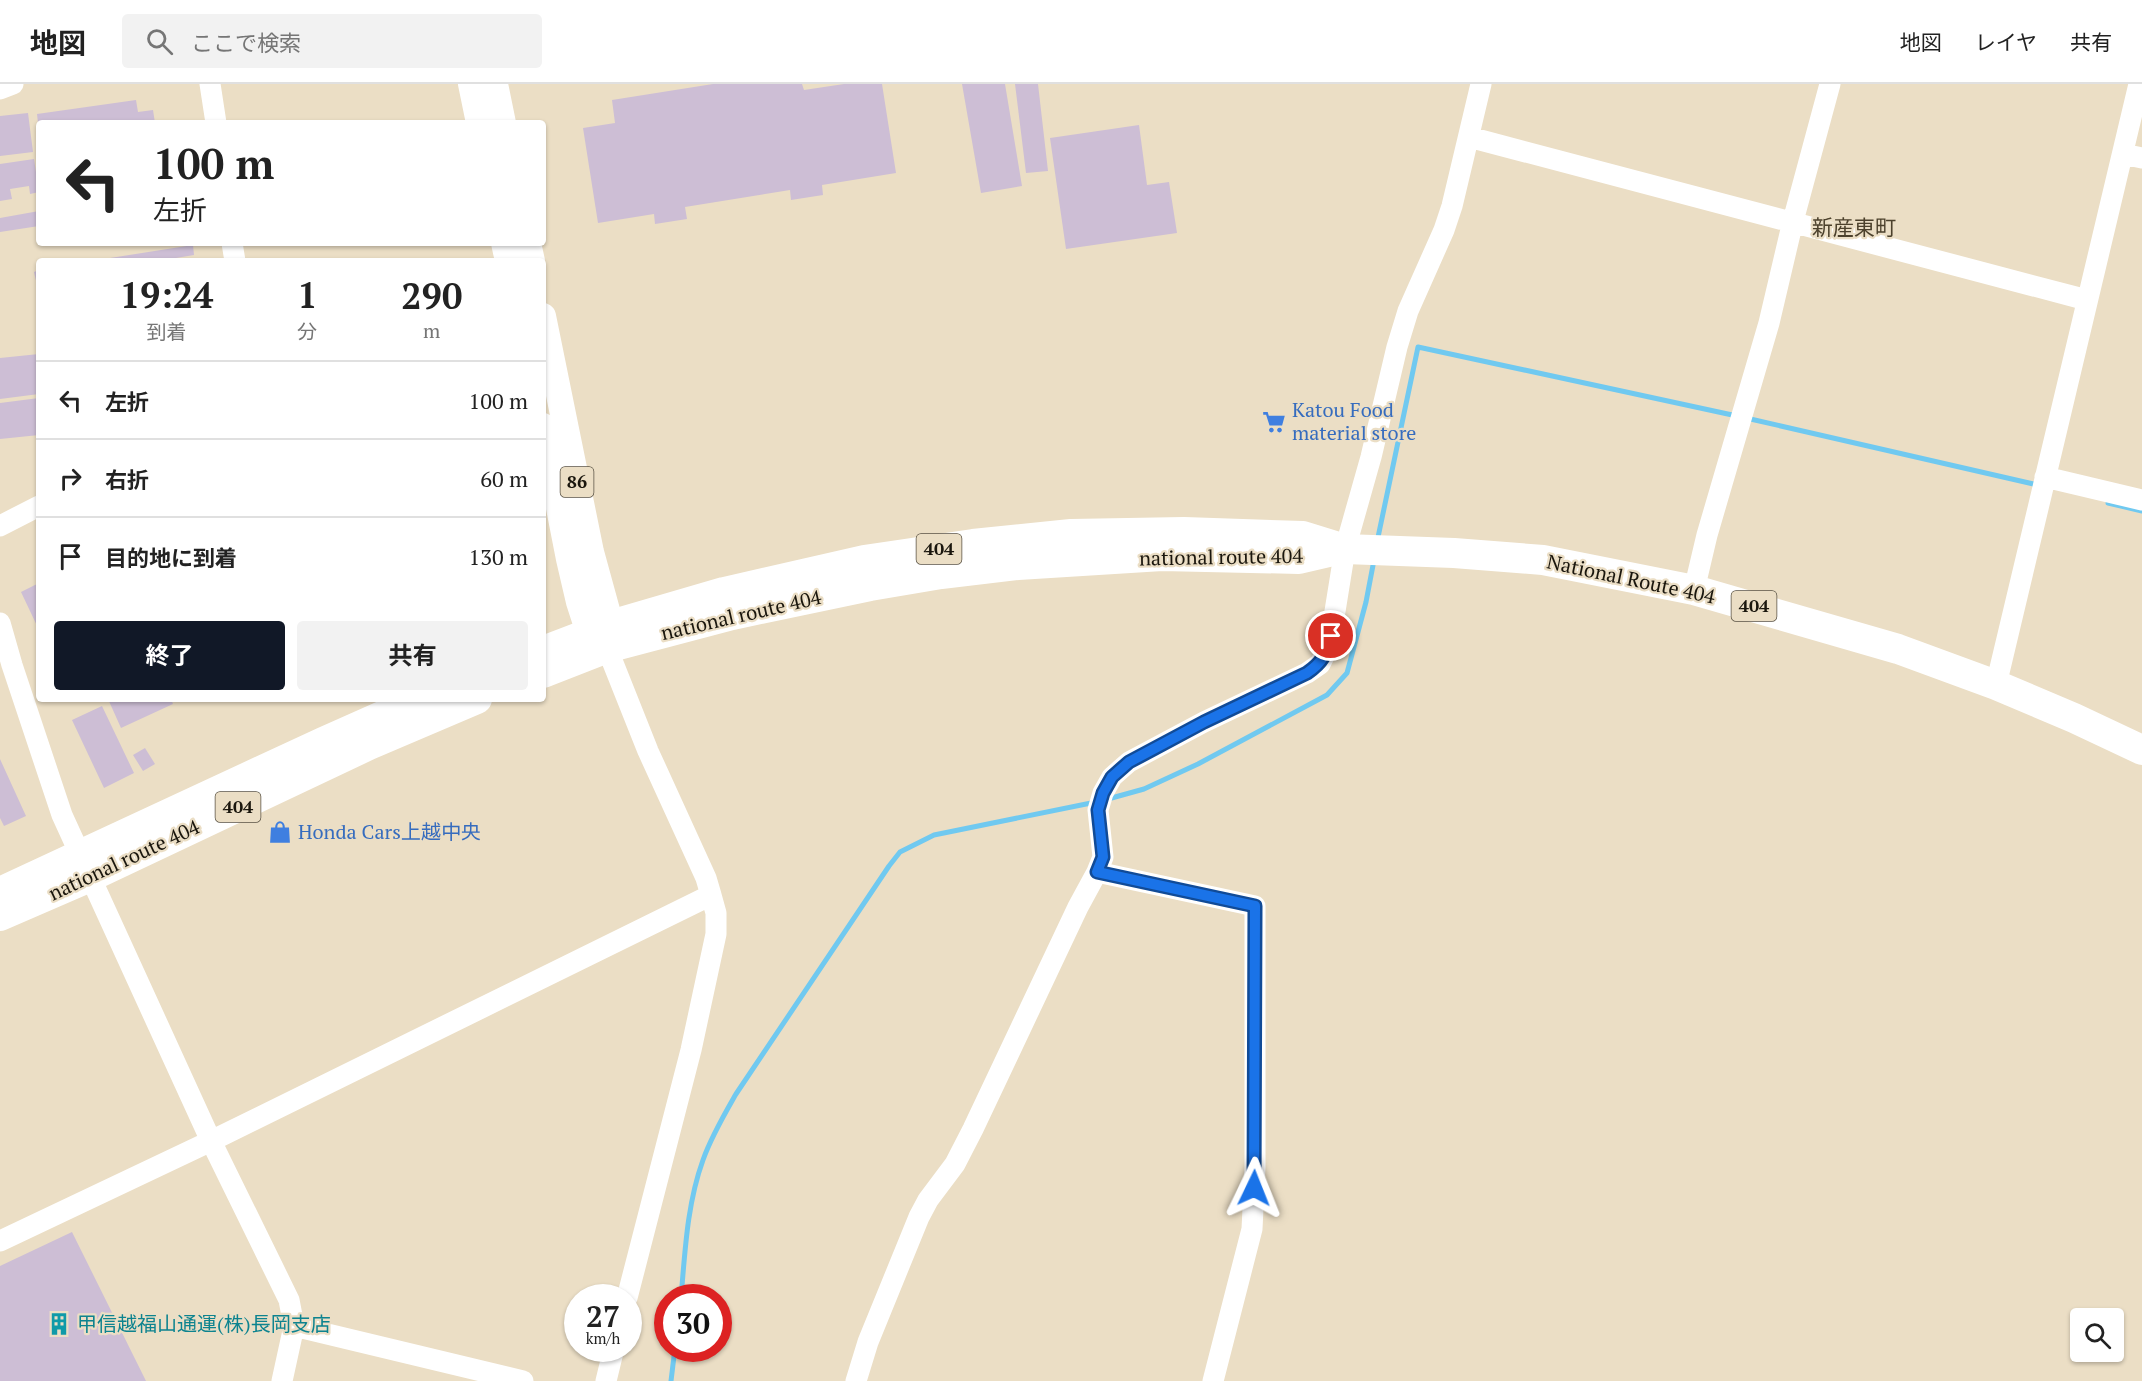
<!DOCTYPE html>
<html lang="ja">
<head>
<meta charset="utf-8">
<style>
	:root { --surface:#fff; --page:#f2f2f2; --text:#222; --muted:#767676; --line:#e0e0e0; --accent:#111827 }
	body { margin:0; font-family:"PT Serif","Noto Sans JP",serif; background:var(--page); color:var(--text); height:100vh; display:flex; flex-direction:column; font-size:22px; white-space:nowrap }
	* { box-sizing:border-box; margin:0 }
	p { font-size:20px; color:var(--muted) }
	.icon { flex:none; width:33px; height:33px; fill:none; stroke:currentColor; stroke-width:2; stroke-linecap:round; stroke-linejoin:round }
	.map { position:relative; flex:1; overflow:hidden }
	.sheet { position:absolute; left:36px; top:174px; width:510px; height:444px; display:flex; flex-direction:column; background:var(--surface); border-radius:6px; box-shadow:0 2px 4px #0004 }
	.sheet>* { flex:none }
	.banner { position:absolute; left:36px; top:36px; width:510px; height:126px; border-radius:6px; box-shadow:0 2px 4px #0004; background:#fff; color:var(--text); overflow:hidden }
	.buttons { position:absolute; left:2070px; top:1224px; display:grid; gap:12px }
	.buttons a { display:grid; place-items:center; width:54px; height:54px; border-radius:6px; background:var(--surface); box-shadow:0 2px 4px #0004; font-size:30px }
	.speed { position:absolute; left:564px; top:1200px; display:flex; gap:12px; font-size:30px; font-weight:700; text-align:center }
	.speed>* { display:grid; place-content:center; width:78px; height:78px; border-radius:50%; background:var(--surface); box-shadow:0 2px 4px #0004; line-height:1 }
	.speed small { font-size:15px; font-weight:400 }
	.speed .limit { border:9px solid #d22; background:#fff; color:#111 }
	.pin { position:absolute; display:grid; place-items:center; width:51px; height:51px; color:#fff; margin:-26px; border:3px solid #fff; border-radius:50%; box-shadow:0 2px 6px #0007 }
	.me { position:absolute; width:66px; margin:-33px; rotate:2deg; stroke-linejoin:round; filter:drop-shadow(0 0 4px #0008) }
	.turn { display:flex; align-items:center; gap:21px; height:126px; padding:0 18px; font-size:27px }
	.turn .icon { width:78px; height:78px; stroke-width:2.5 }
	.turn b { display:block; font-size:42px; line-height:51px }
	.eta { display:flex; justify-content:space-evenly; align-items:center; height:102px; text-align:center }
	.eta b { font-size:36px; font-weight:700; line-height:42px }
	.button { display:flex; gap:12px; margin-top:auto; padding:12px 18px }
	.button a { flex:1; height:69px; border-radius:6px; background:var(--accent); color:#fff; font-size:24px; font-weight:700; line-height:69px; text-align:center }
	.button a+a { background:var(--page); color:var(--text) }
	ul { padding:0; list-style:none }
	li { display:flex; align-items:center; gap:18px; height:78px; padding:0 18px; border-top:2px solid var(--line) }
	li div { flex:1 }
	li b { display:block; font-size:22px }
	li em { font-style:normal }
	header { display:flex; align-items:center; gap:36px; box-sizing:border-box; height:84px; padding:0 30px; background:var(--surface); border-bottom:2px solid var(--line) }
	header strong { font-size:28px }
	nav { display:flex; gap:33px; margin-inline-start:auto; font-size:21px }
	.search { width:420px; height:54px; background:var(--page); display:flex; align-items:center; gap:15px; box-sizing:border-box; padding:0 21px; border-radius:6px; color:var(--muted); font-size:22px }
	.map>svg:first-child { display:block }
</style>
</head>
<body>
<header>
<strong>地図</strong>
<div class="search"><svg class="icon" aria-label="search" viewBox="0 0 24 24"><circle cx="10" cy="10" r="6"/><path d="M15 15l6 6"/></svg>ここで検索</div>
<nav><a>地図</a><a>レイヤ</a><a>共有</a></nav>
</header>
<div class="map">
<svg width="2142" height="1297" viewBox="0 0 2142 1297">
	<rect width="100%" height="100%" fill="#ebdec5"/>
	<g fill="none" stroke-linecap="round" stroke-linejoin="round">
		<!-- stream -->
		<path stroke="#70c9f0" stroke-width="5" d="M1746,334l292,67
			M2108,419l34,8
			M1377,458l41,-195 319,69
			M1108,715l36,-10 54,-25 129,-69 20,-22 19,-71 8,-42
			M681,1214c4,-46 6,-94 22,-138 8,-23 21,-45 33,-66l153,-228 11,-14 34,-17 162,-33
			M671,1297l4,-33"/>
	</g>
	<!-- building -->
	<path fill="#cdbed5" d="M713,0h89l2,6 40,-6h38l14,89 -74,12 1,10 -32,5 -1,-10 -105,17 2,12 -32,5 -1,-10 -56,9 -15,-95 32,-5 -3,-23z
		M962,0h43l17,102 -41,7z
		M1015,0h23l10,87 -22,2z
		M136,16l2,12 15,-2 2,13h-117l-1,-9z
		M28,29l5,39 -33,4v-40z
		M1139,41l8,60 22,-3 8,51 -111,16 -16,-111z
		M34,75l5,33 -9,2 -1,-8 -19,3 2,10 -12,2v-37z
		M39,127v15l-39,6v-14z
		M193,161l1,10 -24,4v2h-79z
		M39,186v19h-1l-4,-17z
		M39,270v40l-39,5v-41z
		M39,314v37l-39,4v-36z
		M39,499v47l-18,-38z
		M108,615h63l2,5 -52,24z
		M102,622l32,67 -30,15 -32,-68z
		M145,664l10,16 -12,7 -10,-16z
		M0,675l26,57 -22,10 -4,-8z
		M72,1148l74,149h-146v-115z"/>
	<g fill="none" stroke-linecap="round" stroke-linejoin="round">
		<!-- minor -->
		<path stroke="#fff" stroke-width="21" d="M210,0l6,39
			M0,5l13,-5
			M1469,53l618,163
			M2123,70l19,4
			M232,159l3,18
			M2045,393l97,23
			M0,442l39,-20
			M1694,506l13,-55 62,-212 24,-102 37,-137
			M0,539l12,42 50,150 149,326 78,159 5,26 -12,55
			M1996,601l143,-601
			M1097,788l158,34v261l-3,62 -39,152
			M0,1157l211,-100 500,-246 -5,-17 -58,-127 -41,-103
			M627,1214l64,-248 25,-116v-21l-5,-18
			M294,1242l229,55
			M606,1297l8,-33
			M856,1297l12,-39 51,-125 9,-17 27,-36 18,-35 105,-222 19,-35 6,-15 -5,-47 5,-17 9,-16 17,-15 75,-40 103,-49 13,-9 6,-12 5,-16 14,-87 26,-92 26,-110 11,-36 36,-81 8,-24 29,-122"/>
		<!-- major -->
		<path stroke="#fff" stroke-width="26" d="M471,0l8,39
			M495,0l8,39
			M504,159l4,18
			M528,159l4,18
			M543,232l48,236 20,73 -3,18
			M543,342l26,133 10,43 10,31 16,13"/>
		<!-- highway -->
		<path stroke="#fff" stroke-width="30" d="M543,567l68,-26 113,-33 140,-32 109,-16 98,-10 113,-2 119,4 42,13 109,4 89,7 151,30 204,59 98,36 78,33 68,32
			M543,589l64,-25 125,-33 138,-29 71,-12 77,-9 144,-9 137,3 43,-10
			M0,808l323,-150 97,-43
			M0,832l90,-39 279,-132 108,-46"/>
	</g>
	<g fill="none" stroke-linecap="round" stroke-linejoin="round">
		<!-- route casing -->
		<g stroke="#114b97" stroke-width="15">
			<path id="route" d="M1254,1104l1,-282 -158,-34 6,-15 -5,-47 5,-17 9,-16 17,-15 75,-40 103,-49c16,-11 19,-19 24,-37"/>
		</g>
		<!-- route -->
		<use href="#route" stroke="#1a73e8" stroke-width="10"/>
	</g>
	<!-- icons -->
	<defs>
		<g id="supermarket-bare" transform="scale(1.8)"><path d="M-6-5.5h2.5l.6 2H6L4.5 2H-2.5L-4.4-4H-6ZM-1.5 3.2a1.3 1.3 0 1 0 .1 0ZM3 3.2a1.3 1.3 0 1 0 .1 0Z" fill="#3f7fe0" stroke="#ebdec5" stroke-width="2.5" paint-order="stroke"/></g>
		<g id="shop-bare" transform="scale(1.8)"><path d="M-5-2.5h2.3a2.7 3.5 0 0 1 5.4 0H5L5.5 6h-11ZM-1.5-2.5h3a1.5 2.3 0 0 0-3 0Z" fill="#3f7fe0" stroke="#ebdec5" stroke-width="2.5" paint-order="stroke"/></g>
		<g id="building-bare" transform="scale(1.8)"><path d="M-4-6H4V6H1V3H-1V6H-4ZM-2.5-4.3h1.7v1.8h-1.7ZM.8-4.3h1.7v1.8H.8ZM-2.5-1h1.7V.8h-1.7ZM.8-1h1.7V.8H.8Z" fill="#0f9aa8" stroke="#ebdec5" stroke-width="2.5" paint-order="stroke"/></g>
	</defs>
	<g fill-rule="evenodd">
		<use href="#supermarket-bare" x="1274" y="338"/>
		<use href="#shop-bare" x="280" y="748"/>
		<use href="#building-bare" x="59" y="1240"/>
	</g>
	<g text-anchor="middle" stroke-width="4.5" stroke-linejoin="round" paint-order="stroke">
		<!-- shield labels -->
		<g fill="#ebdec5" stroke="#595244" stroke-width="1.5">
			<rect x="560.5" y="383" width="33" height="30" rx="4.5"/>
			<rect x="916.5" y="450" width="45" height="30" rx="4.5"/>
			<rect x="1731.5" y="507" width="45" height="30" rx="4.5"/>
			<rect x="215.5" y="708" width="45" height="30" rx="4.5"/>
		</g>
		<g font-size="18" font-weight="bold" fill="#1a160d">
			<text x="577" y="404">86</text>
			<text x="939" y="471">404</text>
			<text x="1754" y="528">404</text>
			<text x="238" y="729">404</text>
		</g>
		<!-- shop labels -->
		<g font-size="20" fill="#366cbe" stroke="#ebdec5" text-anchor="start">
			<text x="1292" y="333">Katou Food<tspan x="1292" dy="23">material store</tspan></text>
			<text x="298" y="755">Honda Cars上越中央</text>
		</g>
		<!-- street labels -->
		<g font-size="20" fill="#1a160d" stroke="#ebdec5">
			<text transform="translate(1221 473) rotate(-1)" y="7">national route 404</text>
			<text transform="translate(1631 495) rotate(12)" y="7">National Route 404</text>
			<text transform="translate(741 531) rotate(-13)" y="7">national route 404</text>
			<text transform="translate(124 776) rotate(-25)" y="7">national route 404</text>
		</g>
		<!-- culture labels -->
		<g font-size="20" fill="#0d838f" stroke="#ebdec5" text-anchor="start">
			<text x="77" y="1247">甲信越福山通運(株)長岡支店</text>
		</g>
		<!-- neighbourhood labels -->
		<g font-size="21" fill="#4c412c" stroke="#ebdec5">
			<text x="1854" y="151">新産東町</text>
		</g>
	</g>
</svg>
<div class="buttons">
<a><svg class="icon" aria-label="search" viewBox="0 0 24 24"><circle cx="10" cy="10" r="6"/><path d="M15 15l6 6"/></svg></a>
</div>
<div class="speed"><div>27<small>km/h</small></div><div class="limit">30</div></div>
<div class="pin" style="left:1331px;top:552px;background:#d93025"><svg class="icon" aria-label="arrive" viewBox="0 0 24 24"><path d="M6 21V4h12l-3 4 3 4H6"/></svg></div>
<svg class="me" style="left:1254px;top:1104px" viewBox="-20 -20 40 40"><path d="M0-17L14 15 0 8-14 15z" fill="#1a73e8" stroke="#fff" stroke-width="4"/></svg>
<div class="banner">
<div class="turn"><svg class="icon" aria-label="left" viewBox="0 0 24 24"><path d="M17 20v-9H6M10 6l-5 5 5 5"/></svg><div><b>100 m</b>左折</div></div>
</div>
<section class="sheet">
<div class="eta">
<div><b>19:24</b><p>到着</p></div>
<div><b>1</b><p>分</p></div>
<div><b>290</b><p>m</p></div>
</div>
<ul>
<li><svg class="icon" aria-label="left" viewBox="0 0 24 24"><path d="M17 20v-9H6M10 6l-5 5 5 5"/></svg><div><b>左折</b></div><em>100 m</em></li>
<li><svg class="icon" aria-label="right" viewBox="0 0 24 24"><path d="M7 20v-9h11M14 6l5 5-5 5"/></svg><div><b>右折</b></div><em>60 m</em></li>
<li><svg class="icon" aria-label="arrive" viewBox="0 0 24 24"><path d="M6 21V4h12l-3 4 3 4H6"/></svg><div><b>目的地に到着</b></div><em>130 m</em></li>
</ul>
<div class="button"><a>終了</a><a>共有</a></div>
</section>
</div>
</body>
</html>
